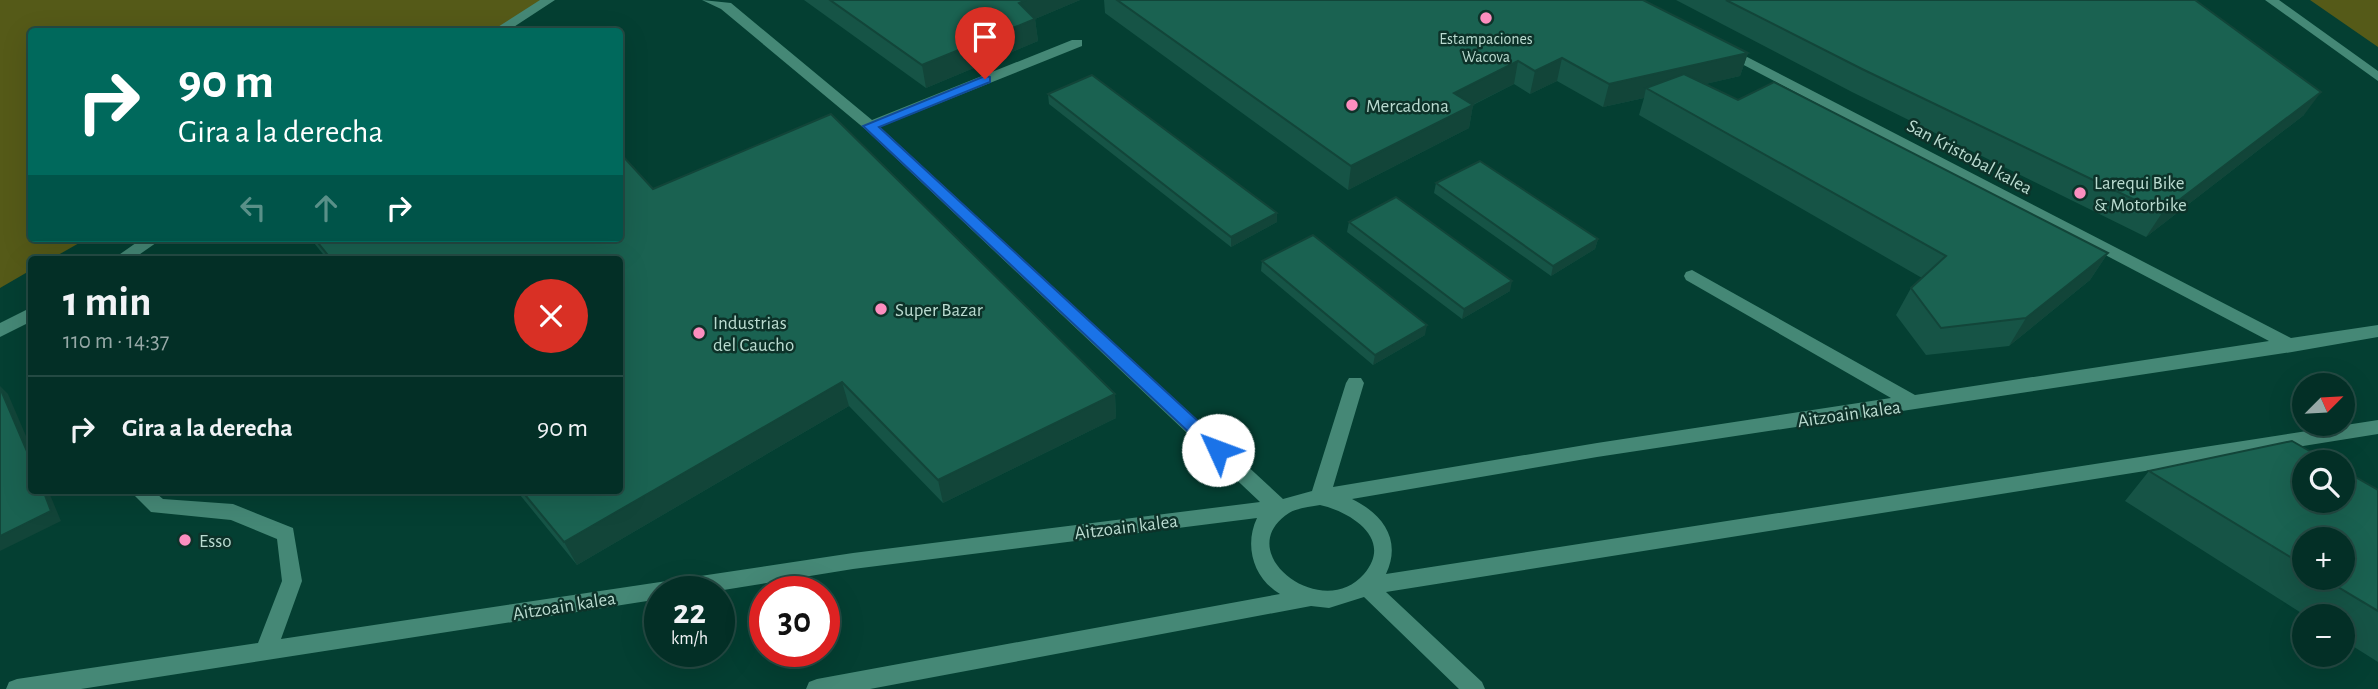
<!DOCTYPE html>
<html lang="es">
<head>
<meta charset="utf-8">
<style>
	:root { --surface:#032f26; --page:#113b32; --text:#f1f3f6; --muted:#97a9a7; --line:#244a43 }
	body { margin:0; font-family:"Alegreya Sans",sans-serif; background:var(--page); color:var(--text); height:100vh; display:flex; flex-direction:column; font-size:26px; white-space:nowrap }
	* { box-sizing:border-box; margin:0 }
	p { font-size:23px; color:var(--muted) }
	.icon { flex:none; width:38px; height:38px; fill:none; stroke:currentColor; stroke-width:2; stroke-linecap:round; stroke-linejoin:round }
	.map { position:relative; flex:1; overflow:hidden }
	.panel { position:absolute; left:28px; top:256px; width:595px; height:238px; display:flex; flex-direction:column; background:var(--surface); border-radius:7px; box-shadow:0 7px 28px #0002,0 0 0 2px var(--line) }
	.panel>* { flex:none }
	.top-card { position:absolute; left:28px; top:28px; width:595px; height:214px; border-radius:7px; box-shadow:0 7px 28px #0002,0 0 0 2px var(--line); background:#00695c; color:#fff; overflow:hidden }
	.needle { width:46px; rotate:66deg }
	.controls { position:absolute; left:2292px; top:373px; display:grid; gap:14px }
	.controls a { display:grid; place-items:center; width:63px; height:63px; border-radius:50%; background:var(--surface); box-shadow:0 7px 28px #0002,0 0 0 2px var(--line); font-size:35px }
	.speed { position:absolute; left:644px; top:576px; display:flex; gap:14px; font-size:35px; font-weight:700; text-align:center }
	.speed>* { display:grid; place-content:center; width:91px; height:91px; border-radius:50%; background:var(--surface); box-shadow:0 7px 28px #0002,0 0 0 2px var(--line); line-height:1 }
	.speed small { font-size:18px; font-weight:400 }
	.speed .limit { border:10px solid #d22; background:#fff; color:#111 }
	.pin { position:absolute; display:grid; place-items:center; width:60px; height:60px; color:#fff; margin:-72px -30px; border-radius:50% 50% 50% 0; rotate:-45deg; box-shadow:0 0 7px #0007 }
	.pin .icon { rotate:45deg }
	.me { position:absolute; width:77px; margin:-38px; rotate:313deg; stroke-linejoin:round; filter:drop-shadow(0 0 5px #0008) }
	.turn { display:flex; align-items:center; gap:24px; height:147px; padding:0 35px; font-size:32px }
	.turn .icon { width:91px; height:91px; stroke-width:2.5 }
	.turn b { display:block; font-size:49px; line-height:60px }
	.lanes { display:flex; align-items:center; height:66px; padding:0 35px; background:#0003; justify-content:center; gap:35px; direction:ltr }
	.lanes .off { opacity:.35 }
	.round { display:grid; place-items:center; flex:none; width:74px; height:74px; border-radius:37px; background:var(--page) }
	.summary { display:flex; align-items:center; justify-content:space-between; height:119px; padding:0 35px }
	h1 { font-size:42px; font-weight:700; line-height:52px }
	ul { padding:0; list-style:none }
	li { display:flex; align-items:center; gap:21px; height:105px; padding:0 35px; border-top:2px solid var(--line) }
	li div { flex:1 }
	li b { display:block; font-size:26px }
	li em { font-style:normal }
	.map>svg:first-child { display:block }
</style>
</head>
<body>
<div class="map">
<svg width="2378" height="689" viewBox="0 0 2378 689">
	<rect width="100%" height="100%" fill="#043f32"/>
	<!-- green -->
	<path fill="#555a18" d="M0,0h550l-53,31 -465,1v206h56l-37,21h-19l-1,11 -31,18z
		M2310,0h68v47z"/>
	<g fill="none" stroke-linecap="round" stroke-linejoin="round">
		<!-- minor -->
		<path fill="#458876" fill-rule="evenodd" d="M540,0h15l-49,32h-16z
			M702,0l29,3 141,117 200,-80h10v6l-202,81 403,372 29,-8 34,-108 3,-5h12l3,5 -31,104 264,-44 294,-45 -205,-118 -2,-4 2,-4 6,-2 223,125 354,-54 -550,-289v-6l5,-1 567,293 87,-13v12l-86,15 -695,105 -245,42c31,15 50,41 34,75l992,-154v14l-992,158 96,90 3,7h-26l-95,-92 -35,11 -18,-2 -441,83h-64l3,-7 8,-3 463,-85c-27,-16 -36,-49 -23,-76l-404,51 -142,23h-51v7l-579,90h-75l3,-7 8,-3 241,-36 24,-62 -5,-42 -46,-19 -80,-8 -22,-22h23l11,9 70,5 60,24 9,53 -21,58 572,-86 407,-51 -395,-373 -144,-120zM1320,505c31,7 74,34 44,69 -42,49 -135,-22 -75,-61 8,-5 21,-6 31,-8z
			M2265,0h14l99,71v10z
			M143,238h20l-30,21h-20z
			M32,307v14l-32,16v-14z"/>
	</g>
	<!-- wall -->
	<path fill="#165446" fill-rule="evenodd" d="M804,0h276l-45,19 3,22 -112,47z
		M1104,0h539l105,53 -8,23 -35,8 33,16 370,153 -18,27 -81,66 -83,9 -30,-40 15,-27 11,-10 -283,-163 5,-17 -41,9 -46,-26 -27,13 -16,-10 -41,21 -4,23 -121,62 -243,-177z
		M1676,0h519l109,115 -158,122 -294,-145z
		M1048,94l229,128 -46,25 -182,-143z
		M1436,183l162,56 -3,10 -44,27 -117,-83z
		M653,189l462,205 1,24 -173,85 -94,-97 -272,159 -61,-75h104v-231h-293l-17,-21h310z
		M1349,222l161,69 -48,28 -115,-87z
		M1262,261l163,74 -52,30 -112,-94z
		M2149,471l229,19v172l-35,-22v-24h-37l-181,-115zM2305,539l38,39h-38z"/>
	<!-- shaded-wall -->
	<path fill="#124539" d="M1026,0h54l-45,19 3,22 -112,47 -4,-23 97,-62z
		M1748,53l-8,23 -82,19 -12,-7 -2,10 -41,9 6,-23z
		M1562,58l-5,23 -27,13 5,-23z
		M1518,61l-4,23 -64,32 4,-23z
		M2321,92l-17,23 -158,122 16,-24z
		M1473,105l-4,23 -121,62 3,-24z
		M1277,213v9l-46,25v-10z
		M1598,239l-3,10 -44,27 2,-10z
		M2108,253l-18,27 -81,66 17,-28z
		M1512,281l-2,10 -48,28 2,-10z
		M1427,325l-2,10 -52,30 2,-10z
		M842,382l7,24 -272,159 -13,-23z
		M0,386l8,8 24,56v13l-32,-75z
		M1115,394l1,24 -173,85 -5,-23z
		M43,490h5l13,31 -61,30v-15z"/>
	<!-- building -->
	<path fill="#1a6251" stroke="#124539" stroke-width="2" d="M830,0h196l-7,3 16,16 -113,46z
		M1117,0h526l105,53 -139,31 -47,-26 -27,13 -17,-10 -64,32 19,12 -122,61z
		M1726,0h469l126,92 -159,121 -300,-144z
		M1684,74l54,26 36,-18 334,171 -82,65 -85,10 -30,-40 35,-32 -300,-168z
		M1092,75l185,138 -46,24 -183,-143z
		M831,114l284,280 -177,86 -96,-98 -278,160 -43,-52h99v-231h-289l-17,-21h306v-85l33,36z
		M1480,161l118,78 -45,27 -117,-83z
		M1396,197l116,84 -48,28 -115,-87z
		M1313,235l114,90 -52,30 -113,-94z
		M0,388l32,75v27h11l8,21 -51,25z
		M2292,441l37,21h-24v38h38v-30l35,20v121l-55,-33h20v-39h-38v27l-156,-95z"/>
	<!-- route -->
	<path fill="#1a73e8" stroke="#114b97" stroke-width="2" d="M985,76l5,1v5l-111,45 345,318 2,5 -2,4h-12l-349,-328z"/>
	<!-- markers -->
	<g fill="#fd8ebf" stroke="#0d3229" stroke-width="2.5">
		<circle cx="1486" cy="18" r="7"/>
		<circle cx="1352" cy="105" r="7"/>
		<circle cx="2080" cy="193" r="7"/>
		<circle cx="881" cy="309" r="7"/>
		<circle cx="699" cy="333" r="7"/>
		<circle cx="185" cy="540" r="7"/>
	</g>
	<g text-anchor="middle" stroke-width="5" stroke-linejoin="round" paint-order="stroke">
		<!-- far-poi labels -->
		<g font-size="16" fill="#badbd0" stroke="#0d3229">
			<text x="1486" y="44">Estampaciones<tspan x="1486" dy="18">Wacova</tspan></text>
		</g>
		<!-- poi labels -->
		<g font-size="19" fill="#badbd0" stroke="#0d3229" text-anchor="start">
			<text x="1366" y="112">Mercadona</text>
			<text x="2094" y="189">Larequi Bike<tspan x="2094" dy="22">&amp; Motorbike</tspan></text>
			<text x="895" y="316">Super Bazar</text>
			<text x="713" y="329">Industrias<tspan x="713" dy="22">del Caucho</tspan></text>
			<text x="199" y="547">Esso</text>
		</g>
		<!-- street labels -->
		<g font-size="19" fill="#badbd0" stroke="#0d3229">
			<text transform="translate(1970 156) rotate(28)" y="7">San Kristobal kalea</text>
			<text transform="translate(1849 413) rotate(-8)" y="7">Aitzoain kalea</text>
			<text transform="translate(1126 526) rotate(-7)" y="7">Aitzoain kalea</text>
			<text transform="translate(564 605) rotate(-9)" y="7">Aitzoain kalea</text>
		</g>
	</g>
</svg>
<div class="controls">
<a><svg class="needle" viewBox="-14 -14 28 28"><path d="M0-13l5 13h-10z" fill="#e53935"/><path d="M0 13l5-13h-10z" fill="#97a9a7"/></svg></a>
<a><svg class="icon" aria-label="search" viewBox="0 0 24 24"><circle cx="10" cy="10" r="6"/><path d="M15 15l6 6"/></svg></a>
<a>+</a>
<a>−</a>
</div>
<div class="speed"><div>22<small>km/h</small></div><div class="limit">30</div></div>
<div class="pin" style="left:985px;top:79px;background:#d93025"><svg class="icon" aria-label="arrive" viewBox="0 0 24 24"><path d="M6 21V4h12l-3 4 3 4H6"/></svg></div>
<svg class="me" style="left:1218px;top:450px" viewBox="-20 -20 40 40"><circle r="19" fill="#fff"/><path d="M0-13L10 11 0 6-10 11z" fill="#1a73e8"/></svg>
<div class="top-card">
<div class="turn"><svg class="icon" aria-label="right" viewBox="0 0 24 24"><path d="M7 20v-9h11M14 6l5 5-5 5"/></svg><div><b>90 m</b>Gira a la derecha</div></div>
<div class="lanes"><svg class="icon off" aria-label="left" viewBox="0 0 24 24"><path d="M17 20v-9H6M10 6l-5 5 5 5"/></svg><svg class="icon off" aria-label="ahead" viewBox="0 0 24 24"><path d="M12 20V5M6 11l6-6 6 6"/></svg><svg class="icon" aria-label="right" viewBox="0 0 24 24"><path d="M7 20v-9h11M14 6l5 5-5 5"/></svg></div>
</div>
<section class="panel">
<div class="summary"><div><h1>1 min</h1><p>110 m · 14:37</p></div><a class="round" style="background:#d93025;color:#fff"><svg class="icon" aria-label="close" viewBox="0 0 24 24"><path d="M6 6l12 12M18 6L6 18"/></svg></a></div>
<ul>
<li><svg class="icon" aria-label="right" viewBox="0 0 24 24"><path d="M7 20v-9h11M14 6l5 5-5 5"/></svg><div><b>Gira a la derecha</b></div><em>90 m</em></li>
</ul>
</section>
</div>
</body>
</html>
